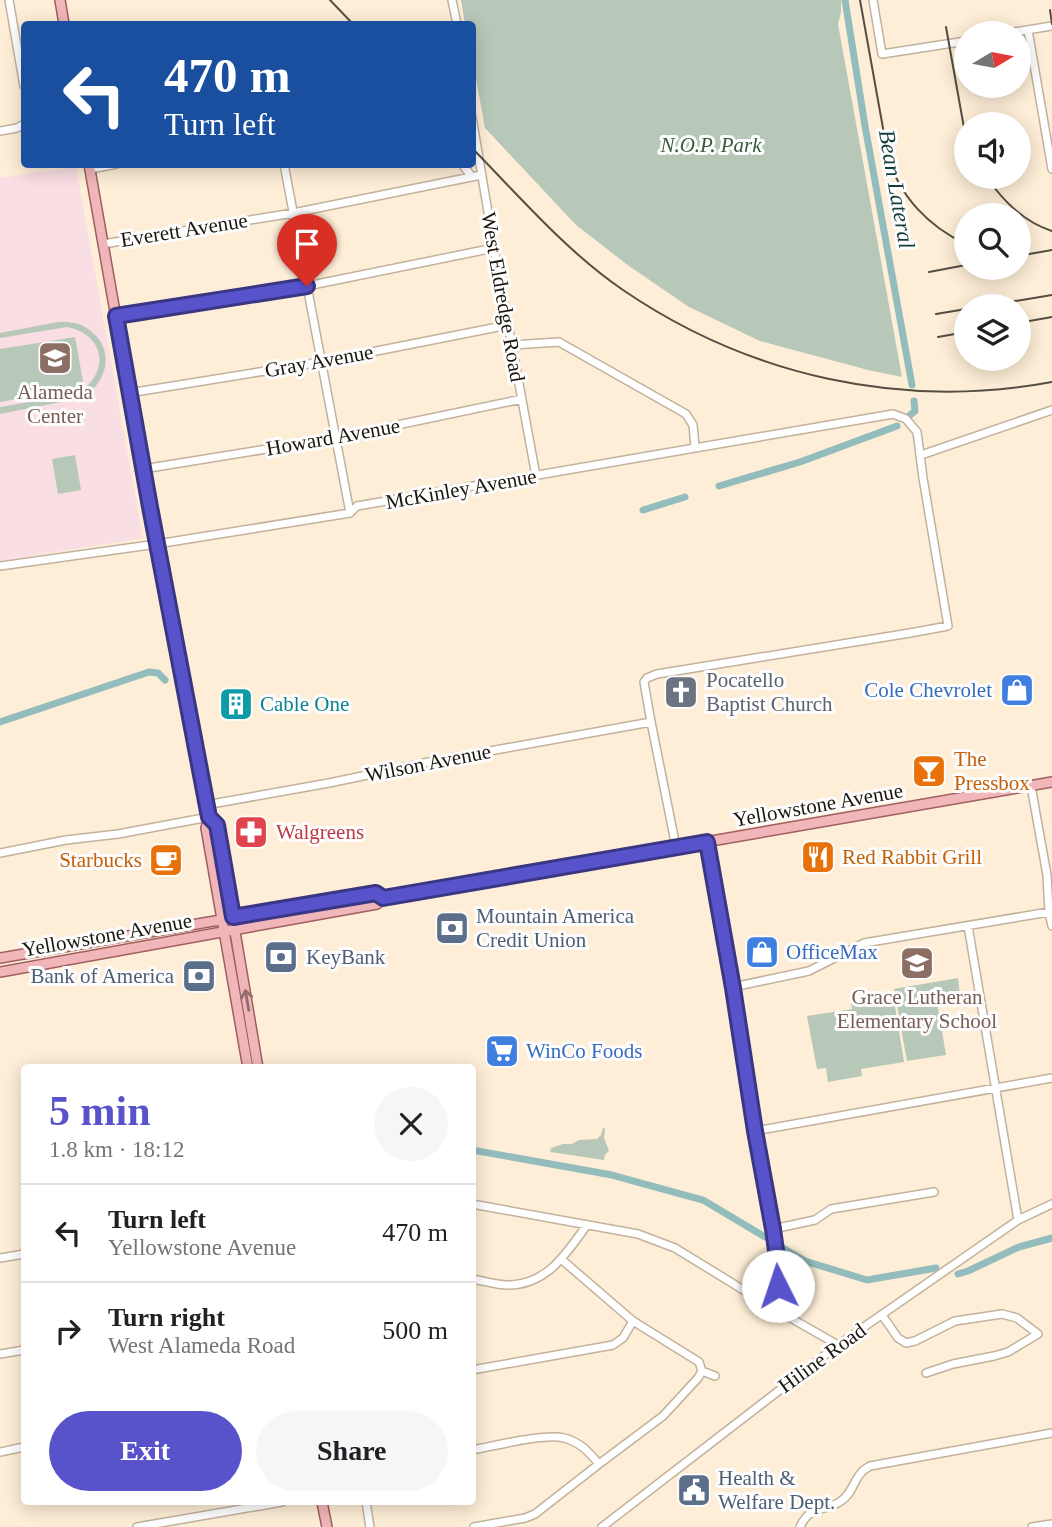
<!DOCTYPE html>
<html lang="en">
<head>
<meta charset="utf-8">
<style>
	:root { --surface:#fff; --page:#f6f6f6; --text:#202124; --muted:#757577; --line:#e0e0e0; --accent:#5953cb }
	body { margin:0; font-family:Georgia,serif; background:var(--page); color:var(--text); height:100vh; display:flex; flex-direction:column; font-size:26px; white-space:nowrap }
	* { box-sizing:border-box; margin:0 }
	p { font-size:23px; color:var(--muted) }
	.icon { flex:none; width:38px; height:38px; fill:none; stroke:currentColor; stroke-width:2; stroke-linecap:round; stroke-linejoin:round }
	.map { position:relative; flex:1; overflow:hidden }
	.sheet { position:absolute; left:21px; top:1064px; width:455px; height:441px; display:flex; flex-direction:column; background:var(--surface); border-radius:7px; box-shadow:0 4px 18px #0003 }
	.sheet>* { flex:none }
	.top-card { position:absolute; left:21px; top:21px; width:455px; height:147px; border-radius:7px; box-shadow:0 4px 18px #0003; background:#1a4fa0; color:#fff; overflow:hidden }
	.needle { width:46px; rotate:80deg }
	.fabs { position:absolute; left:954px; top:21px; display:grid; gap:14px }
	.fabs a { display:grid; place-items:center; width:77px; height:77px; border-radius:50%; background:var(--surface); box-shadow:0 4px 18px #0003; font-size:35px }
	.pin { position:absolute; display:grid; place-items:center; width:60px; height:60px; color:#fff; margin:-72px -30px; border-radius:50% 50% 50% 0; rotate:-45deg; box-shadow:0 0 7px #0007 }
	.pin .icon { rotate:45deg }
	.me { position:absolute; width:77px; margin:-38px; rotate:356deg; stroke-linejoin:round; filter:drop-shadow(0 0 5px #0008) }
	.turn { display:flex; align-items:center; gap:24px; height:147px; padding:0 28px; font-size:32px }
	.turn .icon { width:91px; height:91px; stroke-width:2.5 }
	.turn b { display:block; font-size:49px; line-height:60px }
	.round { display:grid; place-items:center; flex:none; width:74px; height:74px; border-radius:37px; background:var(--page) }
	.summary { display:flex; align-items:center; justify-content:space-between; height:119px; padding:0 28px }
	h1 { font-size:42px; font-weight:600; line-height:52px; color:var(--accent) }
	.cta { display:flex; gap:14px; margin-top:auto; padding:14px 28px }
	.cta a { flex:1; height:80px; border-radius:42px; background:var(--accent); color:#fff; font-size:28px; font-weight:600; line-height:80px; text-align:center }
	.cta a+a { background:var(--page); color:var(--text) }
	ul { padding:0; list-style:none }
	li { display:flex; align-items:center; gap:21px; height:98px; padding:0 28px; border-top:2px solid var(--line) }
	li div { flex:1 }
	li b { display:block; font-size:26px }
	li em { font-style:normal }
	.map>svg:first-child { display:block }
</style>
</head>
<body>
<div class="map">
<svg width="1052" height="1527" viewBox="0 0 1052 1527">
	<rect width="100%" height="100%" fill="#feeed7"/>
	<!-- education -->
	<path fill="#f9dee3" d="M76,167l67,371 -143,23v-383z"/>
	<!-- green -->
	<path fill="#b7c8b8" d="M461,0h380v12l-3,12 64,353 -34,-7 -108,-29 -71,-34 -60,-41 -53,-41 -91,-97 -12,-65 -1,-39h-7z
		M58,322c10,0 19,0 27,5 31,18 25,55 -4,71l-81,16v-7l76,-13c34,-19 31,-59 -9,-67l-67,11v-5z
		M75,337l9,50 -84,15v-53z
		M75,455l6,35 -23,4 -6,-35z
		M958,978l3,25 -23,4 8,48 -39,6 -13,-72z
		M893,994l11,68 -43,7 1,7 -34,6 -2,-14 -9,1 -10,-53 45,-7 -1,-8z
		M603,1128h2l-1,10 5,13 -4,4 -1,5 -54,-8 1,-4 12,-4h9l7,-4 18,-1 4,-4z"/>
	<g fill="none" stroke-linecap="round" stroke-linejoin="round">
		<!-- canal -->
		<path stroke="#93bdbd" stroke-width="7" d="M845,0l20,126 47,259
			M910,415l5,-4 -1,-10
			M719,486l81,-24 97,-36
			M643,510l42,-13
			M0,722l149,-50 9,1 7,7
			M472,1150l140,25 91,25 62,37
			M781,1247l24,14 62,19 69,-12
			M958,1274l10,-3 51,-24 33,-9"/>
		<!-- minor casing -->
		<g stroke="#c2b29d" stroke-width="10">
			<path id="minor" d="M9,0l15,86
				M452,0l5,24
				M873,0l9,54 84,-13
				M1028,30l24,139
				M1008,33l44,-7
				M472,117l22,131 42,228
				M0,131l17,-3 7,-4
				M284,164l66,349
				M462,164l10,13
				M90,169l27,-5
				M103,244l190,-31 188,-38
				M116,316l191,-30 187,-38
				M512,345l47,-3 127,72 7,11 2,22
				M129,393l192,-31 187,-37
				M921,455l131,-45
				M143,469l192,-31 187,-39
				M0,566l157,-22 193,-31 7,-7 536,-92 13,5 11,13 6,46 25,148 -38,7 -253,41 -10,4 -3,4 7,40 25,125
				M1031,786l16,89 2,37 3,14
				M206,805l123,-22 100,-21 222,-40
				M707,842l26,145 22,144 24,141 -1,14 -10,19
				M0,853l66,-13 52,-6 91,-17
				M968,926l50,294
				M733,987l76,-16 55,-28 185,-31
				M755,1131l297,-53
				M472,1204l166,30 37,14 93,57 70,40
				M773,1229l42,-9 16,-11 103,-17
				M0,1258l24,-4
				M561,1259l72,62 66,41 3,9
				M472,1279c13,2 27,7 39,6 38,-2 56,-33 76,-60
				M882,1315l16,23 8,5 9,-2 40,-20 47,-7 15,4 21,16 -30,18 -14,4 -41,8 -27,9
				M0,1354l24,-4
				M472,1370l141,-25 10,-7 10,-17
				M702,1371l13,5
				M472,1450c22,-4 73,-17 92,-12 16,4 25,14 35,26
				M0,1452l24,-5
				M366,1502l4,25
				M137,1527l145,-25
				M474,1527l51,-9 10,-4 64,-50 64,-48 35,-38 4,-7
				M602,1527l236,-182 180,-125 34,-16
				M800,1527c11,-24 25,-14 41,-26 11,-7 12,-19 20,-28 2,-3 6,-5 9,-7l182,-33
				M1032,1527l20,-3"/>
		</g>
		<!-- major casing -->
		<g stroke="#9f5e5f" stroke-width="12">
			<path id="major" d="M60,0l4,24
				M89,164l57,324 63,329 -3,11 42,240
				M209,817l8,8 41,243
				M0,958l376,-65 7,5
				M0,972l377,-68 6,-6 16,-3 653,-113
				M322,1502l5,25"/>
		</g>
		<!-- minor -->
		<use href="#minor" stroke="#fff" stroke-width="7"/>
		<!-- major -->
		<use href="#major" stroke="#f1b6b9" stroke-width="9"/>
		<!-- rail -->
		<path stroke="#564e42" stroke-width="2" d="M330,0l23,24
			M860,0l28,156c11,40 41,71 78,88
			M1050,10l2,14
			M946,27l20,112
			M472,148c48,49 94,103 151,142 126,86 278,120 429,92
			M986,177c17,23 37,45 66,54
			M1018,256l34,-6
			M929,272l37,-7
			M985,306l67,-11
			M936,314l30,-5
			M1018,323l34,-6
			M938,337l28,-5"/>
	</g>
	<!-- one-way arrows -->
	<defs><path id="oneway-shaft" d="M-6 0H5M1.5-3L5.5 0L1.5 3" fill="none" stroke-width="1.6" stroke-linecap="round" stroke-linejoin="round" transform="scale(1.75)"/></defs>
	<use stroke="#906e6c" href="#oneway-shaft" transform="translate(247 1000) rotate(-100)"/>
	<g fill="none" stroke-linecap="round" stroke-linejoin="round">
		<!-- route casing -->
		<g stroke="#3a3684" stroke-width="18">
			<path id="route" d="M307,286l-191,30 34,191 59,310 8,8 16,92 143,-24 7,5 324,-56 26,146 22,143 18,98 6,43 -1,14"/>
		</g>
		<!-- route -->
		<use href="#route" stroke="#5953cb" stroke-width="12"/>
	</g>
	<!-- icons -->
	<defs>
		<g id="school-square" transform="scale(1.75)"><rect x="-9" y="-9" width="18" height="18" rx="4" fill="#8d6e63" stroke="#fdfdfd"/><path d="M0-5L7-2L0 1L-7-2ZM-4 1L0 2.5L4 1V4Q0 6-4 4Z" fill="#fff"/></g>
		<g id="shop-square" transform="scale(1.75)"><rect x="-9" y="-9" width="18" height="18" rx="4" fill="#3f7fe0" stroke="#fdfdfd"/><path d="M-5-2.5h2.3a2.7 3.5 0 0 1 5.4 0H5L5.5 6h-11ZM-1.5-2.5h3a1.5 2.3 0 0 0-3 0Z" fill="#fff"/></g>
		<g id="church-square" transform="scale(1.75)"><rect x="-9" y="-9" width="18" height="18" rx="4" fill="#6b7280" stroke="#fdfdfd"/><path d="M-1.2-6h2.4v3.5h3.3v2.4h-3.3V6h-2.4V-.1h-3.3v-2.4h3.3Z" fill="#fff"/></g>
		<g id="building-square" transform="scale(1.75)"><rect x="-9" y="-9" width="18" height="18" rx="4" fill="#0f9aa8" stroke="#fdfdfd"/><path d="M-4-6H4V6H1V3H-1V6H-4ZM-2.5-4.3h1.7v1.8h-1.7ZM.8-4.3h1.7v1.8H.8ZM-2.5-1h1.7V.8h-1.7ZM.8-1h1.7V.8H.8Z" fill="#fff"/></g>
		<g id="bar-square" transform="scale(1.75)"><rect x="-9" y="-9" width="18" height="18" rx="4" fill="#e8710a" stroke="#fdfdfd"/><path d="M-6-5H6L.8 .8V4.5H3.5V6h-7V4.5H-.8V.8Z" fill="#fff"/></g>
		<g id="pharmacy-square" transform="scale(1.75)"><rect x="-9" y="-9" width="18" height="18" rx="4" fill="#e0444e" stroke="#fdfdfd"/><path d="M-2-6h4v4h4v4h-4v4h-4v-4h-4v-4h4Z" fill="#fff"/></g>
		<g id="restaurant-square" transform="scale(1.75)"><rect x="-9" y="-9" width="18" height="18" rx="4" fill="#e8710a" stroke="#fdfdfd"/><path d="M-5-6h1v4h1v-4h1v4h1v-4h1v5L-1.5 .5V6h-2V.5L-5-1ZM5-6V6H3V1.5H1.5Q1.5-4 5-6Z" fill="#fff"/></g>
		<g id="cafe-square" transform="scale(1.75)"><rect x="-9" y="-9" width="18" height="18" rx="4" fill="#e8710a" stroke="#fdfdfd"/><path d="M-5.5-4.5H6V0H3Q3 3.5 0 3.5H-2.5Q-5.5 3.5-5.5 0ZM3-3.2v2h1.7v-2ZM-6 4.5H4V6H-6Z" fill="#fff"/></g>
		<g id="bank-square" transform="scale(1.75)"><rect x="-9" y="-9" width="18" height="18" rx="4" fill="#5c6f8a" stroke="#fdfdfd"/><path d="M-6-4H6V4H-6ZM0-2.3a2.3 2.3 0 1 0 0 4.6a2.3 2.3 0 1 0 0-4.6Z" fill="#fff"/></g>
		<g id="supermarket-square" transform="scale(1.75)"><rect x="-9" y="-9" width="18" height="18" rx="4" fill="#3f7fe0" stroke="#fdfdfd"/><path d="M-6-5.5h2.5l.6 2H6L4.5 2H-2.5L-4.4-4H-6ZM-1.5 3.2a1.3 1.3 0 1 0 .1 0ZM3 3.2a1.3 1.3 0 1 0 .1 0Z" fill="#fff"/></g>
		<g id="civic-square" transform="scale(1.75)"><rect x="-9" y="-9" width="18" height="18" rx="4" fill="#5c6f8a" stroke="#fdfdfd"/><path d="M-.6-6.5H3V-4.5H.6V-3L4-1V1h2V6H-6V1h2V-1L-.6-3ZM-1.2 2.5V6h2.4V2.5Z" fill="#fff"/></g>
	</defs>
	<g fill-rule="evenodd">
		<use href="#school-square" x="55" y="358"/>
		<use href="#shop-square" x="1017" y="690"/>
		<use href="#church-square" x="681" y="692"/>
		<use href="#building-square" x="236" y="704"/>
		<use href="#bar-square" x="929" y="771"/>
		<use href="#pharmacy-square" x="251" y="832"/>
		<use href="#restaurant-square" x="818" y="857"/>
		<use href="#cafe-square" x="166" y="860"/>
		<use href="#bank-square" x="452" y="928"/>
		<use href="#shop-square" x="762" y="952"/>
		<use href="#bank-square" x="281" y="957"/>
		<use href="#school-square" x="917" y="963"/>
		<use href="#bank-square" x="199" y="976"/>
		<use href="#supermarket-square" x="502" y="1051"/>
		<use href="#civic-square" x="694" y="1490"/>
	</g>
	<g text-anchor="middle" stroke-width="6" stroke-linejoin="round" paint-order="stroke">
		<!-- park labels -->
		<g font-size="21" font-style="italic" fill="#365d39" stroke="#fdfdfd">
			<text x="711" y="152">N.O.P. Park</text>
		</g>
		<!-- street labels -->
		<g font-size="21" fill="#1a150d" stroke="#fdfdfd">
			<text transform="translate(184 230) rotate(-9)" y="7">Everett Avenue</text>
			<text transform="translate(503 297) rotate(80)" y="7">West Eldredge Road</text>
			<text transform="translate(319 361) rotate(-10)" y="7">Gray Avenue</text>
			<text transform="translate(333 437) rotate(-10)" y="7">Howard Avenue</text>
			<text transform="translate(461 489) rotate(-10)" y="7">McKinley Avenue</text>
			<text transform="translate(428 763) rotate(-11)" y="7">Wilson Avenue</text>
			<text transform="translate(818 805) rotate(-10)" y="7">Yellowstone Avenue</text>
			<text transform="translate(107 935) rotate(-10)" y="7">Yellowstone Avenue</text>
			<text transform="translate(822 1358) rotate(-36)" y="7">Hiline Road</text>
		</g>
		<!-- education labels -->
		<g font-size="21" fill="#785e54" stroke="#fdfdfd">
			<text x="55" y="399">Alameda<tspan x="55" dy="24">Center</tspan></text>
			<text x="917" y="1004">Grace Lutheran<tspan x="917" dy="24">Elementary School</tspan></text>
		</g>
		<!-- worship labels -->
		<g font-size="21" fill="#5b616d" stroke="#fdfdfd" text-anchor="start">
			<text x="706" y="687">Pocatello<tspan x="706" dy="24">Baptist Church</tspan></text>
		</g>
		<!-- shop labels -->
		<g font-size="21" fill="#366cbe" stroke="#fdfdfd" text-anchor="start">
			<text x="992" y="697" text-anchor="end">Cole Chevrolet</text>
			<text x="786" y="959">OfficeMax</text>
			<text x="526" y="1058">WinCo Foods</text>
		</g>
		<!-- culture labels -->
		<g font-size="21" fill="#0d838f" stroke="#fdfdfd" text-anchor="start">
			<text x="260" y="711">Cable One</text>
		</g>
		<!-- food labels -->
		<g font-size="21" fill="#c56008" stroke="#fdfdfd" text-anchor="start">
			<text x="954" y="766">The<tspan x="954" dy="24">Pressbox</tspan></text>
			<text x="842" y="864">Red Rabbit Grill</text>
			<text x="142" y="867" text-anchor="end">Starbucks</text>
		</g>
		<!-- health labels -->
		<g font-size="21" fill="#be3a42" stroke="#fdfdfd" text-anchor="start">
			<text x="276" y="839">Walgreens</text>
		</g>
		<!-- service labels -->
		<g font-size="21" fill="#4e5e75" stroke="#fdfdfd" text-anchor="start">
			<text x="476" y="923">Mountain America<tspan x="476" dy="24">Credit Union</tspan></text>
			<text x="306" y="964">KeyBank</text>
			<text x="174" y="983" text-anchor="end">Bank of America</text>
			<text x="718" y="1485">Health &amp;<tspan x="718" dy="24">Welfare Dept.</tspan></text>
		</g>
		<!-- water labels -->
		<g font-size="23" font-style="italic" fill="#133c3c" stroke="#fdfdfd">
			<text transform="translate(897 189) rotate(80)" y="8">Bean Lateral</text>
		</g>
	</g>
</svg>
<div class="fabs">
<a><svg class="needle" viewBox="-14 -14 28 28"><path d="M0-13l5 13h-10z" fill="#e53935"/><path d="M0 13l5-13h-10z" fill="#757577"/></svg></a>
<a><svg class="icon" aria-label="sound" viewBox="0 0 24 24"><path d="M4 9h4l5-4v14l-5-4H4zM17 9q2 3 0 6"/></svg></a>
<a><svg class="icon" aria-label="search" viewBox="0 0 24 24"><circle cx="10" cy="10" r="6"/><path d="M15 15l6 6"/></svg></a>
<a><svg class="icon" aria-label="layers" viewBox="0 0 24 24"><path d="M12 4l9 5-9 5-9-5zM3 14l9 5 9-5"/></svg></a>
</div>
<div class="pin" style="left:307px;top:286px;background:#d93025"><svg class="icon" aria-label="arrive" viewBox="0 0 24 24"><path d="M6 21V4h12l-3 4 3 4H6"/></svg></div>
<svg class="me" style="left:778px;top:1286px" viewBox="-20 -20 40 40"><circle r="19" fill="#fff"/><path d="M0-13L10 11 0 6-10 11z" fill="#5953cb"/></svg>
<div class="top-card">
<div class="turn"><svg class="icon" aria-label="left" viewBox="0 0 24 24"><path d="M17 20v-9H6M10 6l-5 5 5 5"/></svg><div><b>470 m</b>Turn left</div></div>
</div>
<section class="sheet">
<div class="summary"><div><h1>5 min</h1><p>1.8 km · 18:12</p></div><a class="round"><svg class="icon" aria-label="close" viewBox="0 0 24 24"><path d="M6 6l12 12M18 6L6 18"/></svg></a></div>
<ul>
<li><svg class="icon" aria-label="left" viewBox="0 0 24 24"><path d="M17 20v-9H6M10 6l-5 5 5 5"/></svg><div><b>Turn left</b><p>Yellowstone Avenue</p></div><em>470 m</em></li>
<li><svg class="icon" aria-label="right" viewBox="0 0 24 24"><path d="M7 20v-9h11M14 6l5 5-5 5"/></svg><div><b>Turn right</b><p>West Alameda Road</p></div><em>500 m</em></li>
</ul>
<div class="cta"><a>Exit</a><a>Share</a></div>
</section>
</div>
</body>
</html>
